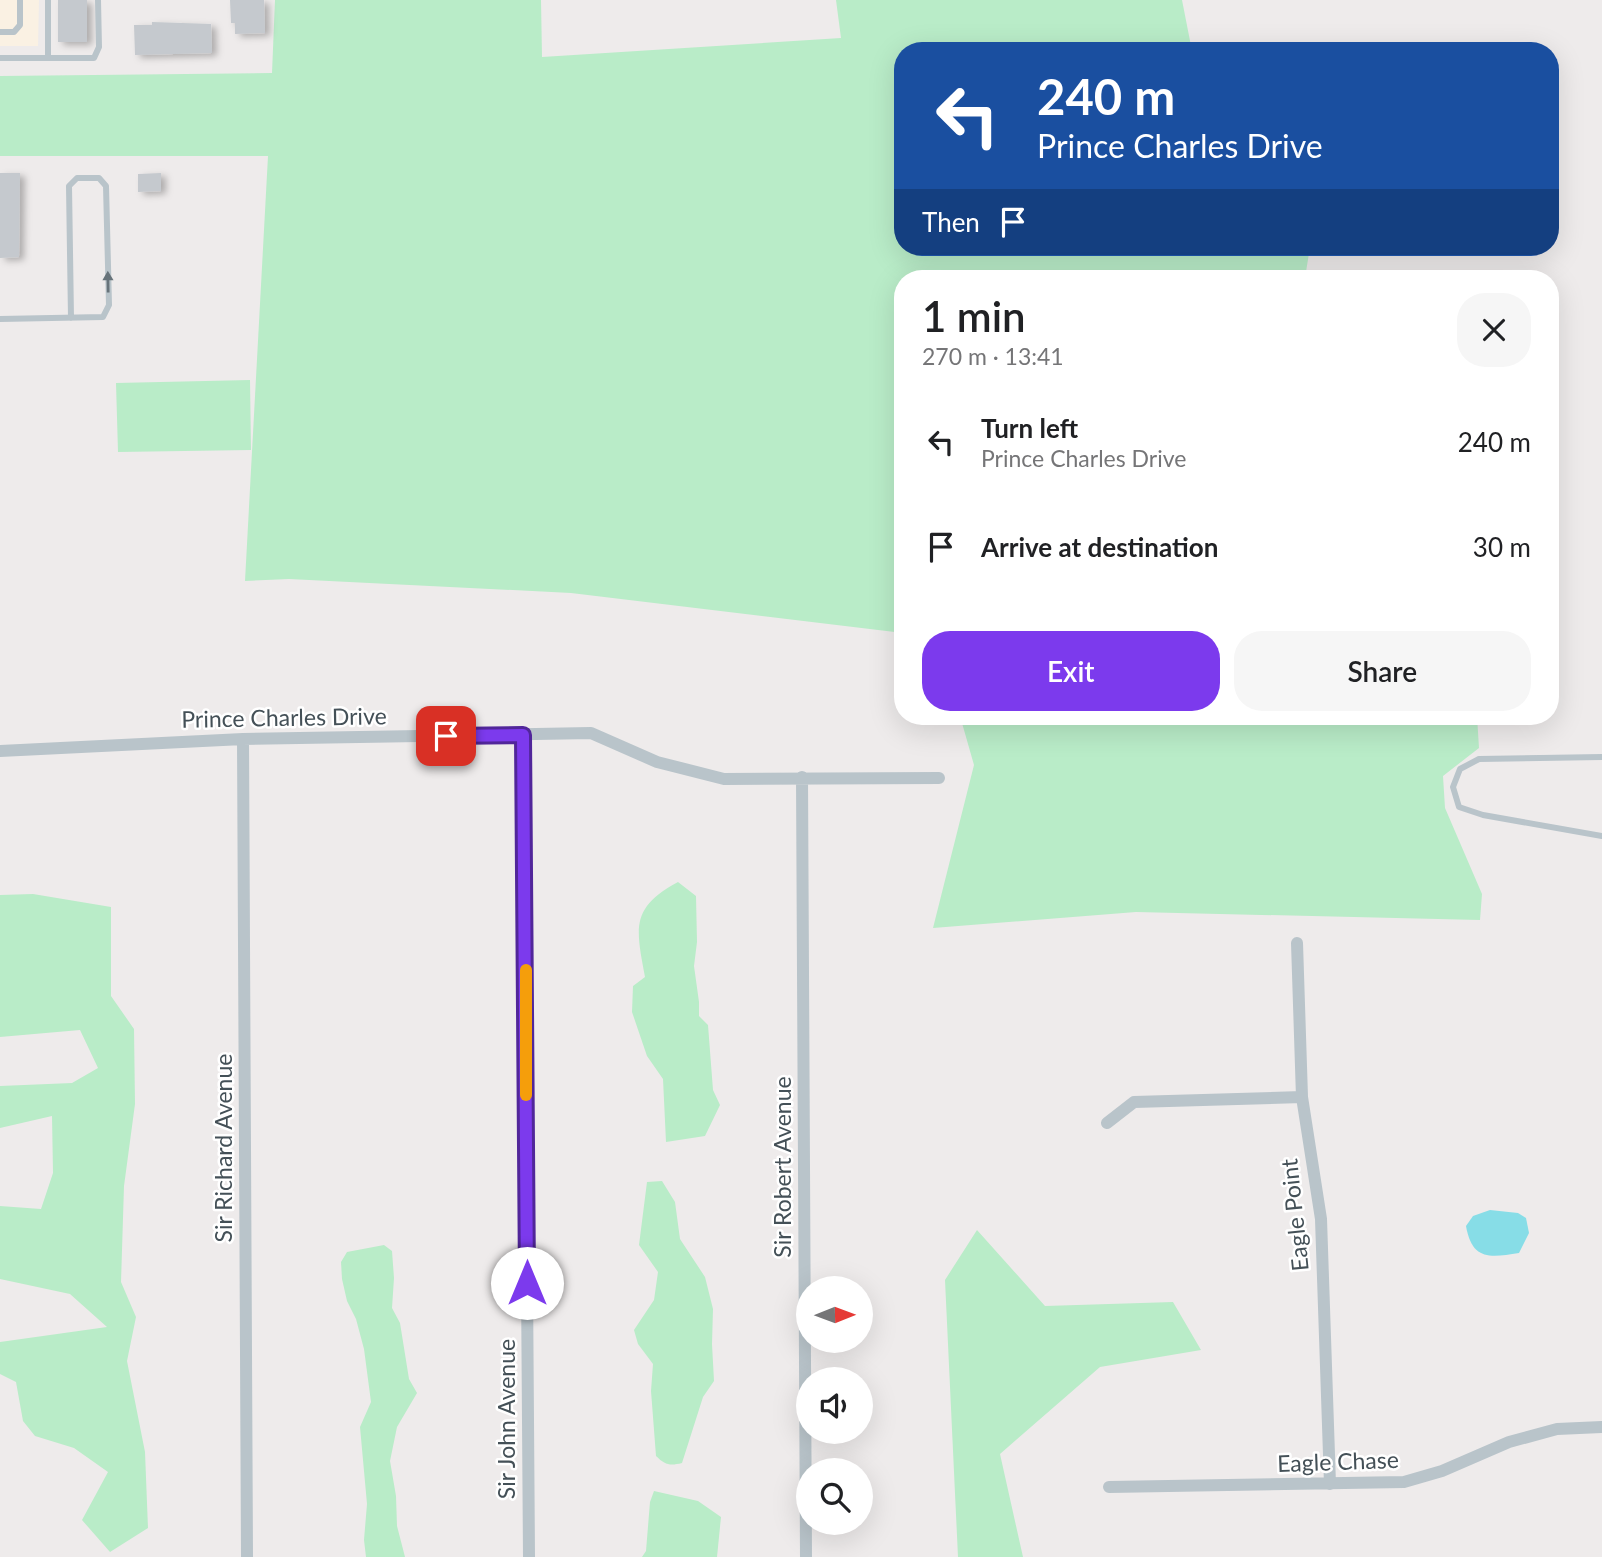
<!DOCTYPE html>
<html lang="en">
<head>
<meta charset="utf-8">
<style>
	:root { --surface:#fff; --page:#f6f6f6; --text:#202124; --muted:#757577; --accent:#7c3aed }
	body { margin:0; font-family:Lato,sans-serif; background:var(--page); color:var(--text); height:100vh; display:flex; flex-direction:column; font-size:26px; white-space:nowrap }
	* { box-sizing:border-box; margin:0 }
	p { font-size:23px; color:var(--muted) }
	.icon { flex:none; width:38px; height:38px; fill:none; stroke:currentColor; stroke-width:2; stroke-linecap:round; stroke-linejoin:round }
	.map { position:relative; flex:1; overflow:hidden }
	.drawer { position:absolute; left:894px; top:270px; width:665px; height:455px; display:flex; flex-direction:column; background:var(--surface); border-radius:28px; box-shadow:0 7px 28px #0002 }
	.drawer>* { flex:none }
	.hud { position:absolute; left:894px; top:42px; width:665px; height:214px; border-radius:28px; box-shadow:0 7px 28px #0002; background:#1a4fa0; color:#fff; overflow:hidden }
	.needle { width:46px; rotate:89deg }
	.controls { position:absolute; left:796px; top:1276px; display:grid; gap:14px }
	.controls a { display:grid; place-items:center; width:77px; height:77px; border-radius:50%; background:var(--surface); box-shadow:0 7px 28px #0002; font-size:35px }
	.pin { position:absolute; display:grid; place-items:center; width:60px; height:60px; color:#fff; margin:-30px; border-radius:14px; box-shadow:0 4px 10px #0006 }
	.me { position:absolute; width:77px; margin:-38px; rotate:0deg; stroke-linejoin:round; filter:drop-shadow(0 0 5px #0008) }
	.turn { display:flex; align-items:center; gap:24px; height:147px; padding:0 28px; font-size:32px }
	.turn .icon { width:91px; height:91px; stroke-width:2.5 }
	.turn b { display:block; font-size:49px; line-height:60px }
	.then { display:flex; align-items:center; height:66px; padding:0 28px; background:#0003; gap:14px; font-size:26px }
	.round { display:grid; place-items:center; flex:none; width:74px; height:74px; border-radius:28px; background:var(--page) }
	.headline { display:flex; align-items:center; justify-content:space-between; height:119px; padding:0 28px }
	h1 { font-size:42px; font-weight:600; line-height:52px }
	.action { display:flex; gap:14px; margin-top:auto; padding:14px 28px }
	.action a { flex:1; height:80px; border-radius:28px; background:var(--accent); color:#fff; font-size:28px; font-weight:600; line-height:80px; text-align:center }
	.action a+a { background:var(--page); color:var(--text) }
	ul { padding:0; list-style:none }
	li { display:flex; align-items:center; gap:21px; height:105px; padding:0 28px }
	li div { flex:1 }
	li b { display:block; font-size:26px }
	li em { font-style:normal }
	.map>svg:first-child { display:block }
</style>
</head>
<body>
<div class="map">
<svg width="1602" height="1557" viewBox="0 0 1602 1557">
	<defs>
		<filter id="shadow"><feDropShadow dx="5" dy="3" stdDeviation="3.5" flood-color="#0004"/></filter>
	</defs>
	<rect width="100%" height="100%" fill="#eeebeb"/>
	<!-- commercial -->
	<path fill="#faf1e3" d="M0,0h39l-1,46h-38z"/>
	<!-- green -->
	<path fill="#b9ecc8" d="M275,0h266l1,57 299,-19 -5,-38h346l10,51h-289v196h407l-5,31h-402v355l-332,-40 -282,-14 -44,2 23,-425h-268v-80l272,-3z
		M250,380l1,70 -133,2 -2,-69z
		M960,716h517l2,32 -36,28 2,32 37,86 -2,26 -344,-8 -203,16 41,-163z
		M678,882l18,14 1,46 -3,24 5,36v14l9,9 5,65 7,15 -15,31 -39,6 -3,-63 -16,-23 -15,-44 1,-26 12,-9c-9,-49 -15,-69 33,-95z
		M33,894l78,13v89l23,33 1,75 -11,82 -3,96 15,35 -9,44 18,91 3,76 -38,24 -28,-32 26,-48 -34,-24 -39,-12 -12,-15 -7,-39 -16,-8v-32l107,-15 -37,-33 -70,-15v-73l41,3 12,-36 -1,-57 -52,12v-42l72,-3 26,-15 -18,-38 -80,7v-142z
		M662,1181l13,21 5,37 25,38 8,32 -1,35 2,37 -11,16 -21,66c-12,3 -17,2 -26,-7l-5,-65 2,-27 -15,-20 -4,-14 20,-30 4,-28 -19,-27 8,-63z
		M977,1230l68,76 128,-4 28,48 -101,17 -100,87 23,103h-65l-13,-277z
		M384,1245l8,6 2,27 -2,30 8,15 9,56 8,14 -20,34 -7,34 6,35 1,30 8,31h-39l-2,-17 3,-36 -7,-77 11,-25 -7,-53 -8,-30 -9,-18 -5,-22 -1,-17 6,-10z
		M654,1491l44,10 23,16 -4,40h-75l4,-6 4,-49z"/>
	<!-- water -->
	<path fill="#87dde7" d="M1490,1210l28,3 8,5 3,15 -10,20c-30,5 -47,7 -53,-27l7,-10z"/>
	<!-- building -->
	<path fill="#c5c9ce" filter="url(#shadow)" d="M58,0h29v42h-29z
		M230,0h34l1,33 -30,1v-11h-4z
		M152,22l59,2 1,29 -77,2 -1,-30h18z
		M0,173h20l-1,84 -19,1z
		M161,173v18l-23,1v-18z"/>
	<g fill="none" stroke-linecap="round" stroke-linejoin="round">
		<!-- service -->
		<path stroke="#b9c4ca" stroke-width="6" d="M0,32h14l6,-7v-25
			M48,57v-57
			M0,58h94l5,-11 -1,-47
			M0,319l103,-2 6,-12 -3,-119 -7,-8h-22l-8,8 2,132
			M1602,757l-123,2 -19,10 -7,18 6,20 24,8 119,21"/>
		<!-- minor -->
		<path stroke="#b9c4ca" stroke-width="12" d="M523,735l6,822
			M243,739l4,818
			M0,751l243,-12 348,-6 66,29 67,17 215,-1
			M802,777l4,780
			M1297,943l5,154 19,122 9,265
			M1107,1123l27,-21 168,-5
			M1109,1487l295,-5 38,-11 67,-29 48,-13 45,-2"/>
	</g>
	<!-- one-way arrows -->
	<defs><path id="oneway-solid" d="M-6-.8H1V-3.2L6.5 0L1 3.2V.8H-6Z" transform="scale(1.75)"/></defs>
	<use fill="#67737a" href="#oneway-solid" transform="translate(108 282) rotate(-91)"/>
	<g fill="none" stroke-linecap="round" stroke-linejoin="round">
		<!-- route casing -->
		<g stroke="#51269a" stroke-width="18">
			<path id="route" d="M446,736l77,-1 4,548"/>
		</g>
		<!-- route -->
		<use href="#route" stroke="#7c3aed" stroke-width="12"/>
		<!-- slow -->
		<path stroke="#f59e0b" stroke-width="12" d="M526,970v125"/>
	</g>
	<g text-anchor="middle" stroke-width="5" stroke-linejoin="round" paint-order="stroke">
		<!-- street labels -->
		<g font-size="23" fill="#445057" stroke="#fff">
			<text transform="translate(284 718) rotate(-1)" y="8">Prince Charles Drive</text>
			<text transform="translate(224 1148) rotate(-90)" y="8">Sir Richard Avenue</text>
			<text transform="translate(783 1167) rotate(-90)" y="8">Sir Robert Avenue</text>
			<text transform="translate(1295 1215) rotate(-96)" y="8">Eagle Point</text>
			<text transform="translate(507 1419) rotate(-90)" y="8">Sir John Avenue</text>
			<text transform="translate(1338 1462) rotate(-2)" y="8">Eagle Chase</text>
		</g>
	</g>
</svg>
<div class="controls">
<a><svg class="needle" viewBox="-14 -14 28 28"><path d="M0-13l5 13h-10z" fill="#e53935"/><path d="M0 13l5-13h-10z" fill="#757577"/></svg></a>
<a><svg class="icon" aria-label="sound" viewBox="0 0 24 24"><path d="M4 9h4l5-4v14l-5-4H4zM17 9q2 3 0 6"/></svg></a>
<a><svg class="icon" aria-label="search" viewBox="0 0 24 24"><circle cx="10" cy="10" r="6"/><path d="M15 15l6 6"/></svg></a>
</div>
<div class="pin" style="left:446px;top:736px;background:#d93025"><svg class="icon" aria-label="arrive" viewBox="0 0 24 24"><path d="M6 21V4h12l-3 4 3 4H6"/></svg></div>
<svg class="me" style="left:527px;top:1283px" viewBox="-20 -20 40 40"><circle r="19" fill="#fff"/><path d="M0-13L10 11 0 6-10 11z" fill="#7c3aed"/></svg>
<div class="hud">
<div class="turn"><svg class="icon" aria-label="left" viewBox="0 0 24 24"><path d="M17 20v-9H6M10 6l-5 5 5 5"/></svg><div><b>240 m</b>Prince Charles Drive</div></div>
<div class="then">Then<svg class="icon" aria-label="arrive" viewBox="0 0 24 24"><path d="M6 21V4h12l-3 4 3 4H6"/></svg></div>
</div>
<section class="drawer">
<div class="headline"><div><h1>1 min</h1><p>270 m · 13:41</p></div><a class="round"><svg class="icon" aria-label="close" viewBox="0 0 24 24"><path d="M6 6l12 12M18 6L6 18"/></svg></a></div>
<ul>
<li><svg class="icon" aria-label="left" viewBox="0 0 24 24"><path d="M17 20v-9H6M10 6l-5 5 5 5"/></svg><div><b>Turn left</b><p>Prince Charles Drive</p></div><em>240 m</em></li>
<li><svg class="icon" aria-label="arrive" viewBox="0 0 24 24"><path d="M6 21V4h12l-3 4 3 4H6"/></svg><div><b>Arrive at destination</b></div><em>30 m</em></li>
</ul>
<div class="action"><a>Exit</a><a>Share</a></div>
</section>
</div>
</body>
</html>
